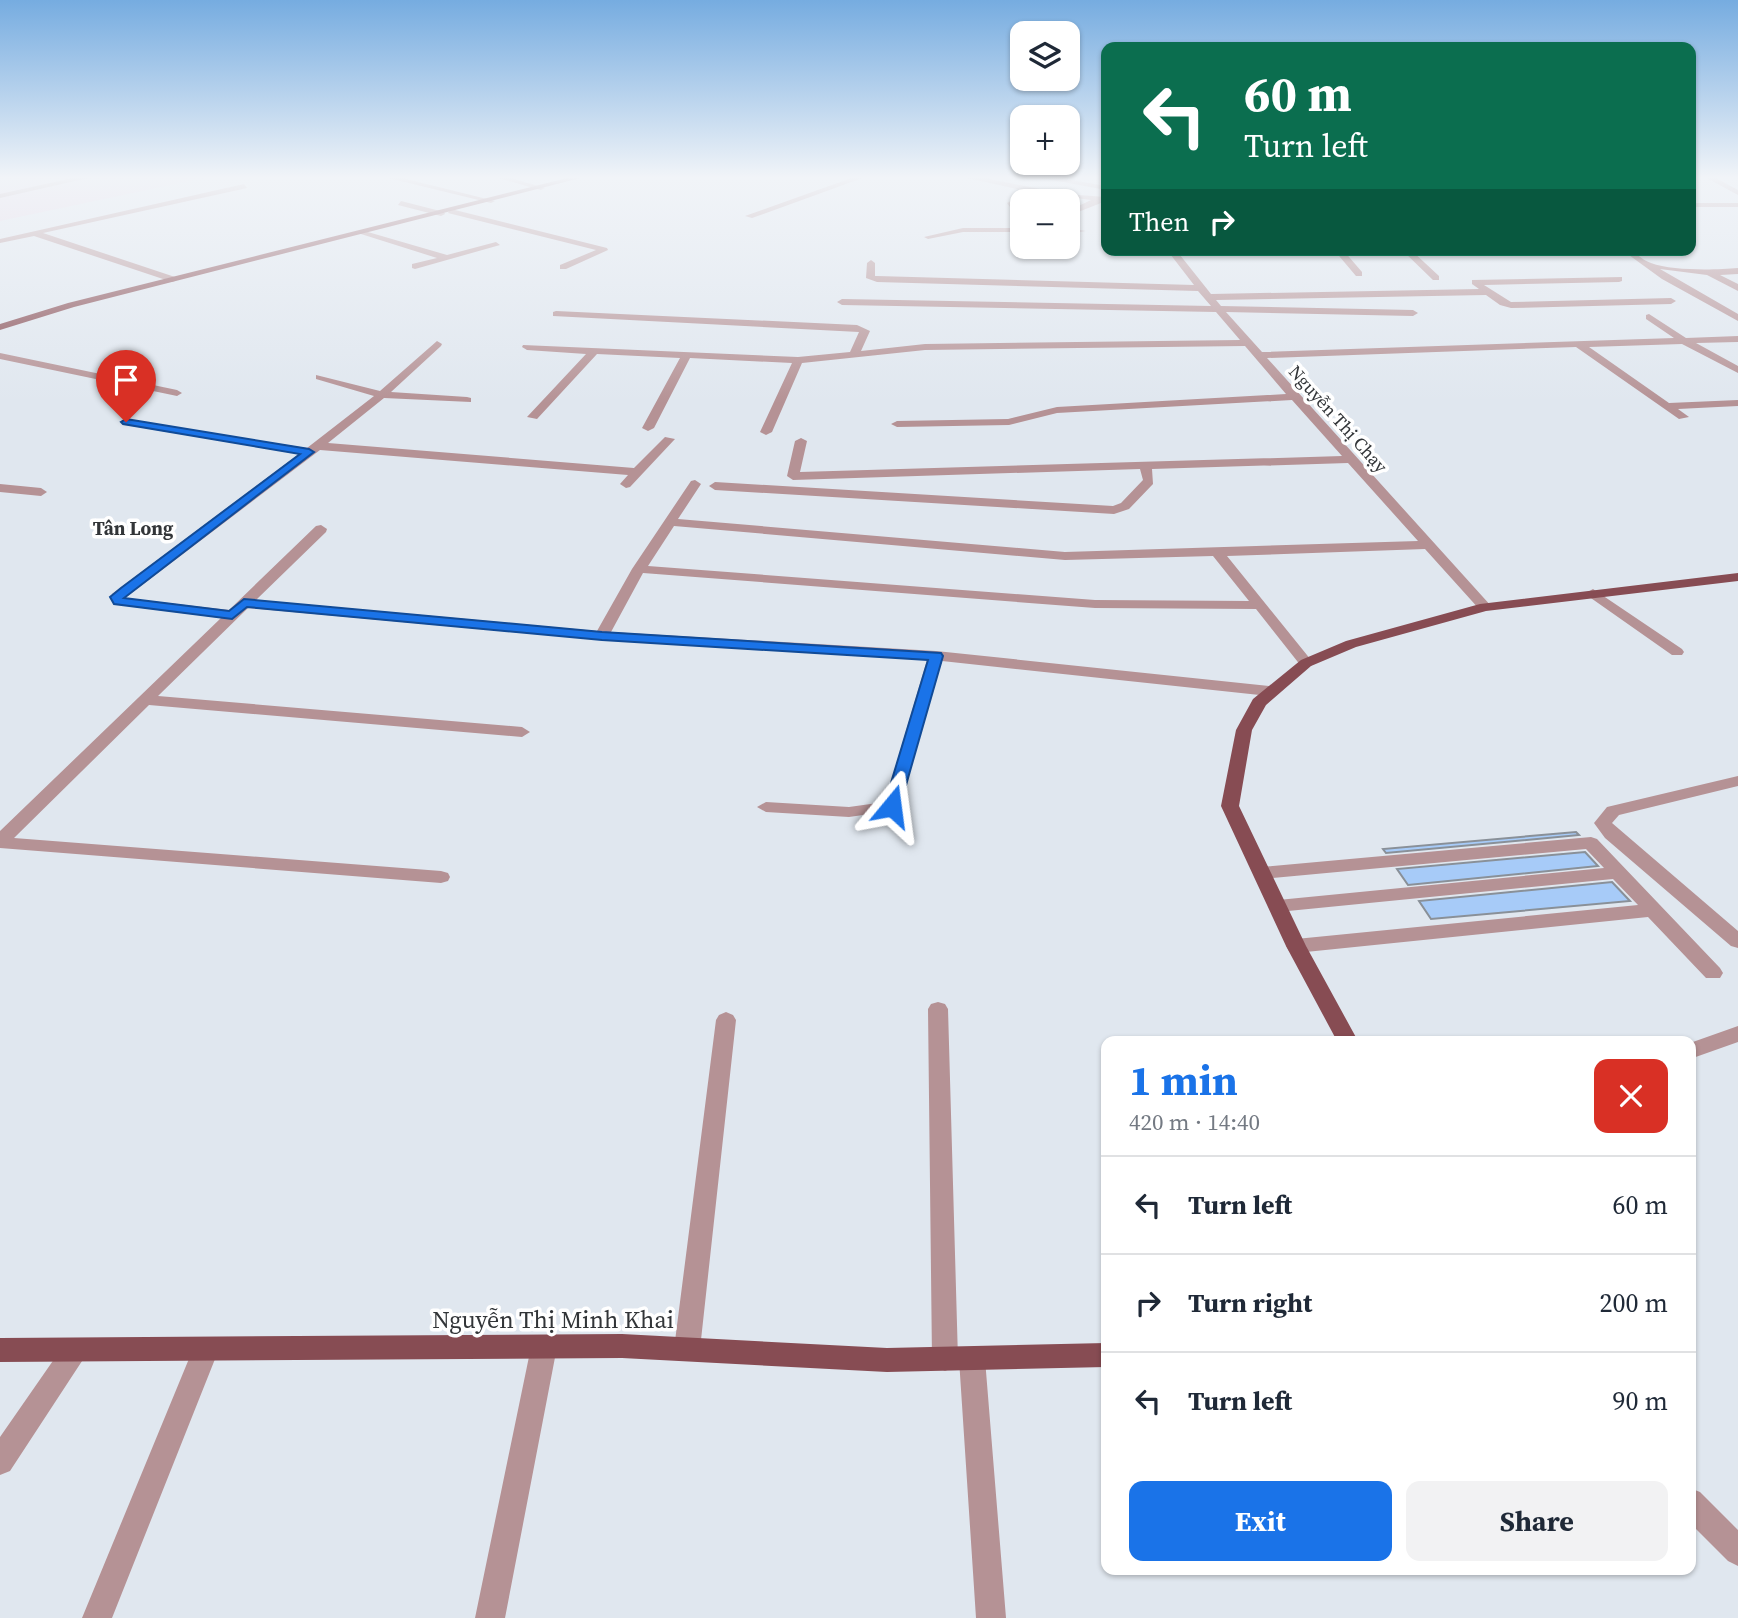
<!DOCTYPE html>
<html lang="en">
<head>
<meta charset="utf-8">
<style>
	:root { --surface:#fff; --page:#f2f2f3; --text:#1f2937; --muted:#747a83; --line:#e0e1e3; --accent:#1a73e8 }
	body { margin:0; font-family:"Source Serif 4",serif; background:var(--page); color:var(--text); height:100vh; display:flex; flex-direction:column; font-size:26px; white-space:nowrap }
	* { box-sizing:border-box; margin:0 }
	p { font-size:23px; color:var(--muted) }
	.icon { flex:none; width:38px; height:38px; fill:none; stroke:currentColor; stroke-width:2; stroke-linecap:round; stroke-linejoin:round }
	.map { position:relative; flex:1; overflow:hidden }
	.side { position:absolute; left:1101px; top:1036px; width:595px; height:539px; display:flex; flex-direction:column; background:var(--surface); border-radius:14px; box-shadow:0 2px 5px #0004 }
	.side>* { flex:none }
	.hud { position:absolute; left:1101px; top:42px; width:595px; height:214px; border-radius:14px; box-shadow:0 2px 5px #0004; background:#0b6e4f; color:#fff; overflow:hidden }
	.buttons { position:absolute; left:1010px; top:21px; display:grid; gap:14px }
	.buttons a { display:grid; place-items:center; width:70px; height:70px; border-radius:14px; background:var(--surface); box-shadow:0 2px 5px #0004; font-size:35px }
	.pin { position:absolute; display:grid; place-items:center; width:60px; height:60px; color:#fff; margin:-72px -30px; border-radius:50% 50% 50% 0; rotate:-45deg; box-shadow:0 0 7px #0007 }
	.pin .icon { rotate:45deg }
	.me { position:absolute; width:77px; margin:-38px; rotate:16deg; stroke-linejoin:round; filter:drop-shadow(0 0 5px #0008) }
	.turn { display:flex; align-items:center; gap:24px; height:147px; padding:0 28px; font-size:32px }
	.turn .icon { width:91px; height:91px; stroke-width:2.5 }
	.turn b { display:block; font-size:49px; line-height:60px }
	.then { display:flex; align-items:center; height:66px; padding:0 28px; background:#0003; gap:14px; font-size:26px }
	.round { display:grid; place-items:center; flex:none; width:74px; height:74px; border-radius:14px; background:var(--page) }
	.head { display:flex; align-items:center; justify-content:space-between; height:119px; padding:0 28px }
	h1 { font-size:42px; font-weight:700; line-height:52px; color:var(--accent) }
	.button { display:flex; gap:14px; margin-top:auto; padding:14px 28px }
	.button a { flex:1; height:80px; border-radius:14px; background:var(--accent); color:#fff; font-size:28px; font-weight:700; line-height:80px; text-align:center }
	.button a+a { background:var(--page); color:var(--text) }
	ul { padding:0; list-style:none }
	li { display:flex; align-items:center; gap:21px; height:98px; padding:0 28px; border-top:2px solid var(--line) }
	li div { flex:1 }
	li b { display:block; font-size:26px }
	li em { font-style:normal }
	.map>svg:first-child { display:block }
</style>
</head>
<body>
<div class="map">
<svg width="1738" height="1618" viewBox="0 0 1738 1618">
	<rect width="100%" height="100%" fill="#e0e7ef"/>
	<!-- industrial -->
	<path fill="#e8d5e5" d="M0,176h213l-213,45z"/>
	<!-- building -->
	<path fill="#a7cbf8" stroke="#899098" stroke-width="2" d="M1576,832l3,3 -193,18 -3,-4z
		M1585,852l13,14 -190,19 -11,-16z
		M1612,882l18,19 -199,18 -12,-18z"/>
	<g fill="none" stroke-linecap="round" stroke-linejoin="round">
		<!-- minor -->
		<path fill="#b59295" fill-rule="evenodd" d="M82,176h15l-97,22v-4z
			M380,176h14l101,25 -4,2z
			M491,176h13l41,12 -4,2z
			M857,176h11l-116,42 -7,-2z
			M958,176h16l91,18 41,3v4l-38,15v-5l23,-11 -52,-7 -29,14 -3,-4 23,-11z
			M1030,176h19l57,10v4z
			M1703,176h9l26,14v5z
			M244,184l3,4 -204,45 132,44v4l-3,1 -138,-46 -34,7v-4z
			M401,201l43,11 1,2 -4,2 -43,-11z
			M1690,203h48v4h-48z
			M451,209l156,39 1,2 -42,19h-6v-4l36,-15 -148,-37z
			M963,228h59v4h-59l-35,7 -4,-2z
			M1068,229l18,2 -18,2z
			M361,230l86,25 49,-13 4,3 -85,24 -3,-1v-4l25,-6 -76,-24z
			M1167,250h9l35,44 268,-5 -7,-5v-4l150,-3v4l-3,1 -135,3 27,17 160,-4 5,3 -5,3 -160,4 -11,-3 -14,-10 -270,5 5,6 192,4 5,3 -5,3 -187,-4 36,40 412,-14 -28,-19v-4l3,-1 37,24 52,-2v6l-42,1 42,23v7l-56,-29 -93,3 80,56 69,-3v6l-60,3 11,8 -10,2 -103,-72 -309,11 225,249 -7,4 -5,-1 -55,-61 -198,7 84,104 3,3 -3,3h-10l-45,-57 -161,-1 -452,-35 -32,59 325,19 333,35 8,5 -8,5 -327,-35 -44,149 -49,7 -83,-5 -9,-5 9,-5 83,5 36,-5 42,-142 -325,-20 -354,-32 -90,88 364,31 8,5 -8,5 -373,-32 -135,133 427,33 7,2 2,4 -2,4 -7,2 -441,-35v-17l221,-213 -102,-13 -7,-4v-7l187,-140 -173,-29 -4,-1v-4l185,28 67,-52 -58,-17v-4l64,16 57,-50 5,3 -1,2 -50,46 76,5 4,1v4l-87,-4 -56,45 306,25 31,-31 10,2 -45,48 -4,1 -6,-4 8,-9 -308,-25 -195,148 104,12 87,-84 5,-1 6,4 -1,3 -70,68 341,31 35,-62 59,-88 4,-1 6,4 -23,35 387,33 353,-11 -70,-78 -196,6 1,15 -24,25 -15,5 -399,-24 -6,-4 6,-4 398,24 8,-3 22,-23 -3,-11 -347,11 -6,-4 8,-35 6,-3 6,3 -7,31 542,-16 -50,-56 -235,13 -48,12 -112,2 -6,-3 6,-3 111,-2 49,-12 229,-13 -41,-48 -320,4 -123,13 -30,69 -6,3 -6,-3 32,-69 -102,-5 -36,70 -6,3 -6,-3 38,-70 -83,-4 -60,65 -10,-2 59,-63 -59,-4 -5,-3 1,-2 275,12 52,-5 9,-20 -306,-16v-4l3,-1 301,14 13,6 -9,20 64,-7 315,-4 -24,-28 -374,-7 -5,-3 5,-3 369,7 -13,-15 -321,-9 -11,-4 1,-15 4,-3 4,3v13h2l317,9zM674,526l391,34 148,-4 36,45 -154,-1 -447,-34z
			M1334,250h9l19,22v4h-6z
			M1402,250h9l28,26v4h-6z
			M1622,250c14,0 17,9 29,13 21,8 64,7 87,5v6l-18,1 18,9v7l-31,-16 -47,-6 78,45v7l-76,-42z
			M0,353l177,37 5,3 -5,3 -177,-37z
			M0,484l41,4 6,4 -6,4 -41,-4z
			M1593,589l89,60 2,3 -2,3h-10l-84,-59 -2,-3z
			M1738,776v10l-119,29 -7,8 126,108v17l-7,-2 -126,-108 -11,-15 13,-16z
			M1591,837l6,2 123,129 3,5 -3,5h-14l-58,-61 -352,36 -7,-2 -3,-5 3,-5 7,-2 342,-34 -25,-26 -335,33 -7,-2 -3,-4 3,-4 7,-2 326,-32 -18,-19 -324,30 -9,-6 9,-6z
			M938,1002l7,2 3,5 10,350 -4,8 -9,4 -9,-4 -4,-8 -4,-350 3,-5z
			M726,1012l7,3 3,5 -36,329 -4,8 -9,4 -9,-4 -4,-8 42,-329 3,-5z
			M1738,1026v16l-48,17v-16z
			M544,1335l9,4 4,8 -52,271h-30l56,-271 4,-8z
			M206,1337l9,4 4,8 -107,269h-30l111,-269 4,-8z
			M75,1338l9,4 4,8 -4,8 -74,113 -10,4v-38l66,-95z
			M972,1347l9,4 4,8 21,259h-30l-17,-259 4,-8z
			M1690,1488l10,4 38,38v36l-10,-5 -38,-38z"/>
		<!-- major -->
		<path fill="#874c53" fill-rule="evenodd" d="M575,176h13l-514,131 -74,23v-6l68,-21z
			M1738,573v8l-252,30 -130,36 -45,19 -45,39 -14,25 -13,76 67,140 52,95h-21l-51,-95 -65,-140 15,-76 17,-31 48,-39 45,-19 134,-37z
			M622,1334l265,14 219,-5v24l-219,5 -265,-14 -622,4v-24z"/>
	</g>
	<!-- sky -->
	<linearGradient id="sky" x2="0" y2="1"><stop stop-color="#76ace0"/><stop offset="0.44" stop-color="#f1f4f8"/><stop offset="1" stop-color="#f1f4f8" stop-opacity="0"/></linearGradient>
	<rect width="1738" height="403" fill="url(#sky)"/>
	<!-- route -->
	<path fill="#1a73e8" stroke="#114b97" stroke-width="2" d="M126,419l183,30 5,3 -190,146 105,13 15,-12 358,33 339,21 2,3 -43,150 -8,5 -8,-5 44,-146 -326,-20 -355,-33 -15,12 -118,-15 -4,-7 11,-9 179,-134 -177,-30 -2,-2z"/>
	<g text-anchor="middle" stroke-width="7" stroke-linejoin="round" paint-order="stroke">
		<!-- far-street labels -->
		<g font-size="18" fill="#323538" stroke="#fff">
			<text transform="translate(1338 419) rotate(48)" y="6">Nguyễn Thị Chạy</text>
		</g>
		<!-- far-neighbourhood labels -->
		<g font-size="19" font-weight="bold" fill="#323538" stroke="#fff">
			<text x="133" y="535">Tân Long</text>
		</g>
		<!-- near-street labels -->
		<g font-size="24" fill="#323538" stroke="#fff">
			<text x="553" y="1328">Nguyễn Thị Minh Khai</text>
		</g>
	</g>
</svg>
<div class="buttons">
<a><svg class="icon" aria-label="layers" viewBox="0 0 24 24"><path d="M12 4l9 5-9 5-9-5zM3 14l9 5 9-5"/></svg></a>
<a>+</a>
<a>−</a>
</div>
<div class="pin" style="left:126px;top:422px;background:#d93025"><svg class="icon" aria-label="arrive" viewBox="0 0 24 24"><path d="M6 21V4h12l-3 4 3 4H6"/></svg></div>
<svg class="me" style="left:892px;top:806px" viewBox="-20 -20 40 40"><path d="M0-17L14 15 0 8-14 15z" fill="#1a73e8" stroke="#fff" stroke-width="4"/></svg>
<div class="hud">
<div class="turn"><svg class="icon" aria-label="left" viewBox="0 0 24 24"><path d="M17 20v-9H6M10 6l-5 5 5 5"/></svg><div><b>60 m</b>Turn left</div></div>
<div class="then">Then<svg class="icon" aria-label="right" viewBox="0 0 24 24"><path d="M7 20v-9h11M14 6l5 5-5 5"/></svg></div>
</div>
<section class="side">
<div class="head"><div><h1>1 min</h1><p>420 m · 14:40</p></div><a class="round" style="background:#d93025;color:#fff"><svg class="icon" aria-label="close" viewBox="0 0 24 24"><path d="M6 6l12 12M18 6L6 18"/></svg></a></div>
<ul>
<li><svg class="icon" aria-label="left" viewBox="0 0 24 24"><path d="M17 20v-9H6M10 6l-5 5 5 5"/></svg><div><b>Turn left</b></div><em>60 m</em></li>
<li><svg class="icon" aria-label="right" viewBox="0 0 24 24"><path d="M7 20v-9h11M14 6l5 5-5 5"/></svg><div><b>Turn right</b></div><em>200 m</em></li>
<li><svg class="icon" aria-label="left" viewBox="0 0 24 24"><path d="M17 20v-9H6M10 6l-5 5 5 5"/></svg><div><b>Turn left</b></div><em>90 m</em></li>
</ul>
<div class="button"><a>Exit</a><a>Share</a></div>
</section>
</div>
</body>
</html>
